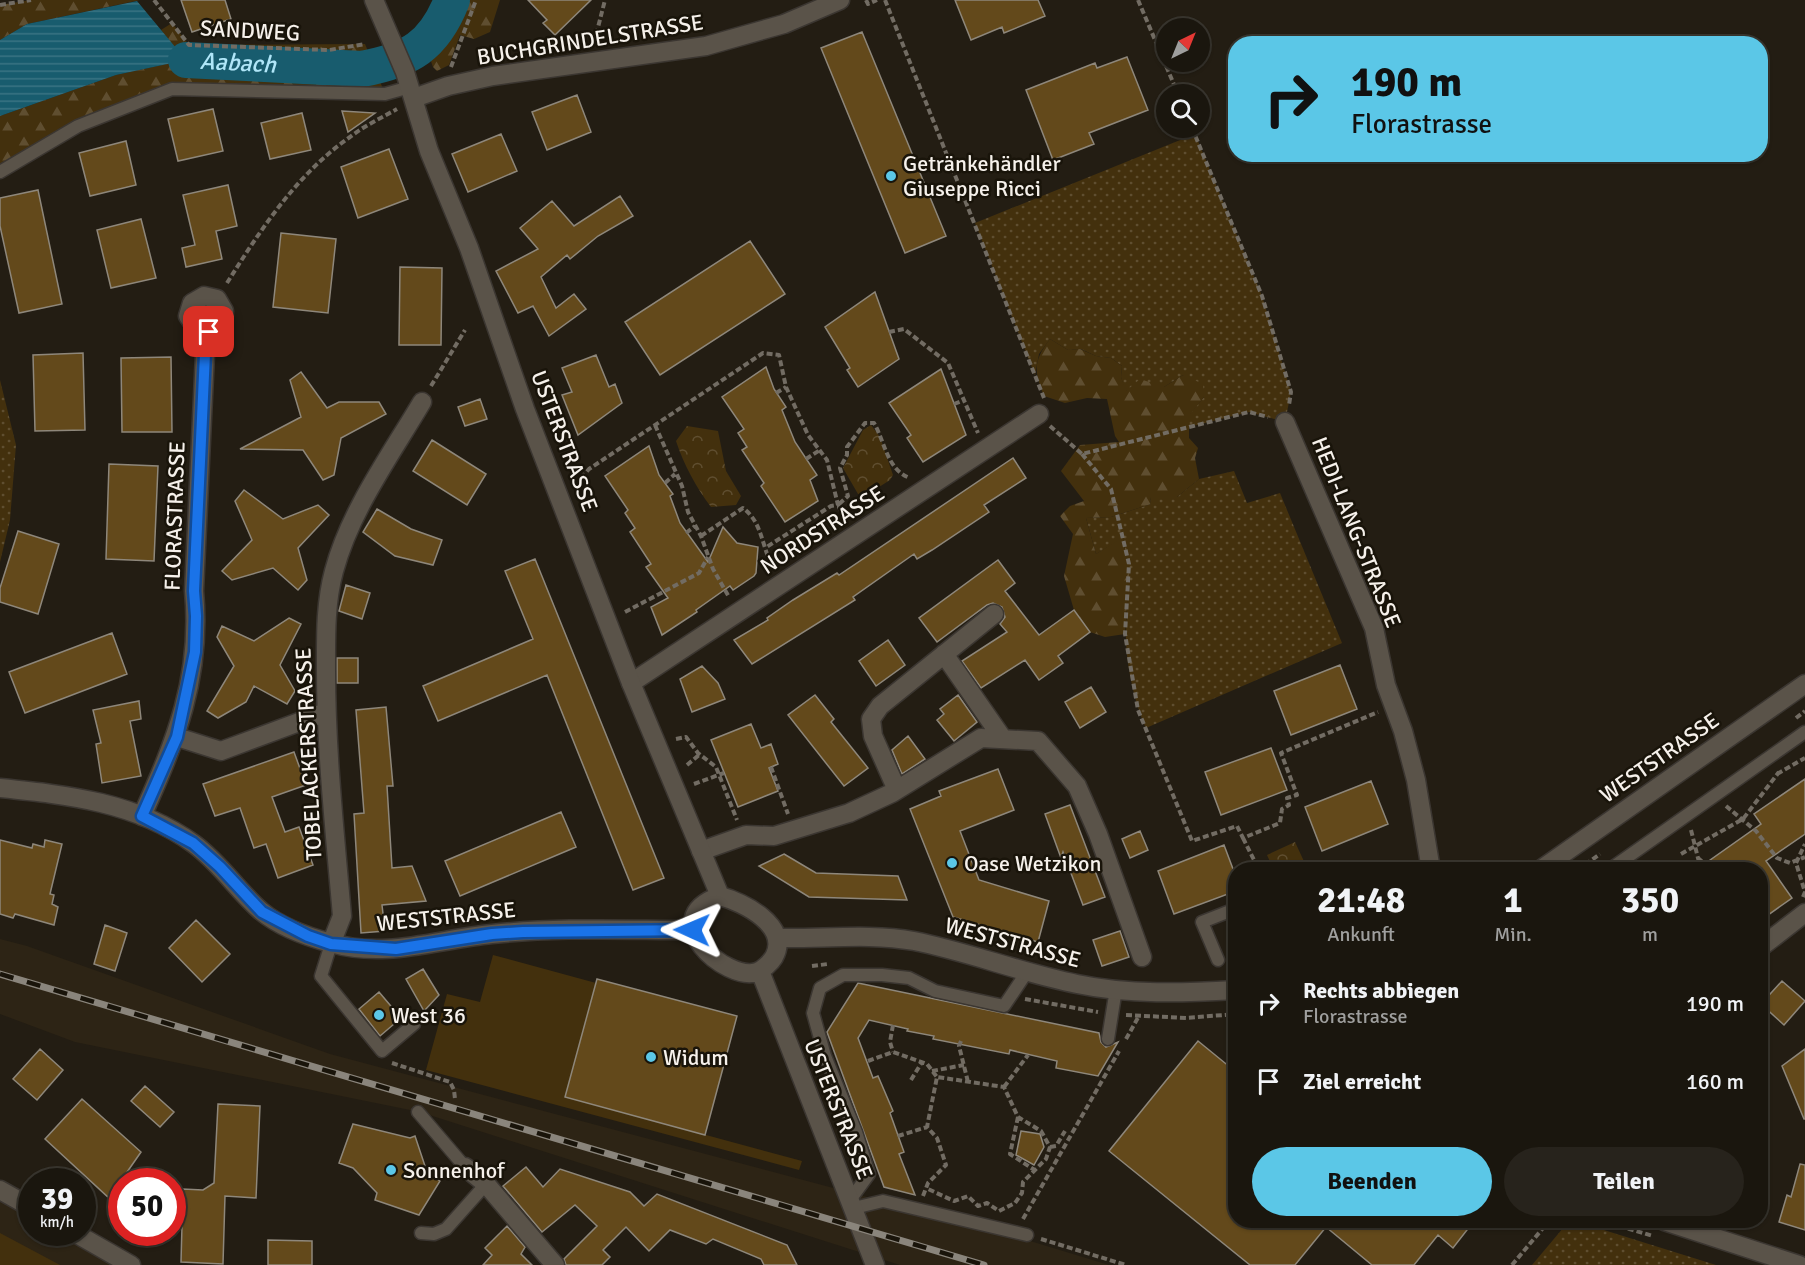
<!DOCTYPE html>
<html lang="de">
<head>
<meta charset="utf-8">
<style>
	:root { --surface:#1a160e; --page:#27231c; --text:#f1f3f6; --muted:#9f9f9e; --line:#38352e; --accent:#5bc7e7 }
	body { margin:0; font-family:Signika,sans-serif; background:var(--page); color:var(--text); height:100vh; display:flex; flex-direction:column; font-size:22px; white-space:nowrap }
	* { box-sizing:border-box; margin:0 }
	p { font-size:20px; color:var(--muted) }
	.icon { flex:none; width:33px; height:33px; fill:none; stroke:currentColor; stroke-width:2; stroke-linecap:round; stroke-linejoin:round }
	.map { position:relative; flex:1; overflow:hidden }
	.panel { position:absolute; left:1228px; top:862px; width:540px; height:366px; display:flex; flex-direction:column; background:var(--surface); border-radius:24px; box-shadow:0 2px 4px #0004,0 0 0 2px var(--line) }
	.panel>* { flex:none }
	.hud { position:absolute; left:1228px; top:36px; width:540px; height:126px; border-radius:24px; box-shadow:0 2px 4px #0004,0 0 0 2px var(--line); background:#5bc7e7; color:#111; overflow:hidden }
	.needle { width:39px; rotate:43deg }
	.tools { position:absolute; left:1156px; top:18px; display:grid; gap:12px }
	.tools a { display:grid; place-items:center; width:54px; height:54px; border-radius:50%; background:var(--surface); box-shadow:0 2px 4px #0004,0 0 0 2px var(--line); font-size:30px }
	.speed { position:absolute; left:18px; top:1168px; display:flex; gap:12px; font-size:30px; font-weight:700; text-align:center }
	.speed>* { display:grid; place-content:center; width:78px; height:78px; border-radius:50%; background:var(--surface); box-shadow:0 2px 4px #0004,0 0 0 2px var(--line); line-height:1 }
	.speed small { font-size:15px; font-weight:400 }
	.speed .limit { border:9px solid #d22; background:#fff; color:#111 }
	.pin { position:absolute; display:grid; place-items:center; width:51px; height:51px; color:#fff; margin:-26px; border-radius:12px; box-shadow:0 3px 9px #0006 }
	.me { position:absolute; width:66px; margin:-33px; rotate:271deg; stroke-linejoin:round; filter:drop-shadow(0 0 4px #0008) }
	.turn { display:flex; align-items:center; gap:21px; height:126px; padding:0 24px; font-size:27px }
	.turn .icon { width:78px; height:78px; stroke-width:2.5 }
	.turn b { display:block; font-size:42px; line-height:51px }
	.eta { display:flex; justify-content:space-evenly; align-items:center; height:102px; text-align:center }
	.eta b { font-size:36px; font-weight:700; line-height:42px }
	.action { display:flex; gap:12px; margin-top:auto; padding:12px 24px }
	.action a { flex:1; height:69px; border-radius:36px; background:var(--accent); color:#111; font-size:24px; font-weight:700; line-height:69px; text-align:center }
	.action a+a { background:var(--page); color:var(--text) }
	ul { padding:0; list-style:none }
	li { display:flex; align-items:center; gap:18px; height:78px; padding:0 24px }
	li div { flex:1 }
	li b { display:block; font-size:22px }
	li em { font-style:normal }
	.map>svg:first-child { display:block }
</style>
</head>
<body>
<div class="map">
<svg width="1805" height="1265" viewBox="0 0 1805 1265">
	<defs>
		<pattern id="grass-dots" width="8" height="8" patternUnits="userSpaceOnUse" patternTransform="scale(1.5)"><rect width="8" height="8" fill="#43300d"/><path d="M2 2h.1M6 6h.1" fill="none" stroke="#5f4e30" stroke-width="1.8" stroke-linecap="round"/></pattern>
		<pattern id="forest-firs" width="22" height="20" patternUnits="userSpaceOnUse" patternTransform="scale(1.5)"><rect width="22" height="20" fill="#43300d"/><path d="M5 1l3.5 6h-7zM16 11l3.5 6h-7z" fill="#5f4e30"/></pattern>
		<pattern id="park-crowns" width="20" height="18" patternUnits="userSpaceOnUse" patternTransform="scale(1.5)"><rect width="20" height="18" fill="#43300d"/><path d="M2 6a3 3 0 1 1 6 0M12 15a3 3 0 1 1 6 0" fill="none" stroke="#5f4e30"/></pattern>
		<pattern id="water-rules" width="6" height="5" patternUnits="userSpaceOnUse" patternTransform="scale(1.5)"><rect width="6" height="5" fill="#185c6e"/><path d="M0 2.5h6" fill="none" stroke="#3a7483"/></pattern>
	</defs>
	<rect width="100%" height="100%" fill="#231d13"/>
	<!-- built -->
	<path fill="#2d2415" d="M0,939l27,7 303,108 687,183 92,28h-209l-480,-153 -345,-70 -75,-28z
		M0,1190l31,18 1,25h43l56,32h-131z"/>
	<!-- grass -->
	<path fill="url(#grass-dots)" d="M1195,134l67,162 29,96 -6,30 -36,-10 -60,15v-12l15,-18 -21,-22 -19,12 -39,4 -4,-14 1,-11 -11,-8 -15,-2 -15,-7 -13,1 -18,-11 -11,15 -4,21 -60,-152z
		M0,380l16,65 -6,75 -10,42z
		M1234,471l13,32 33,-10 62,150 -196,85c-12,-26 -21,-68 -20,-97 1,-32 4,-61 -3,-93l-27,16 -10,-36 25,-1 40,-13 -1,-7h27l22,-18z
		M1569,1221h6l141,44h-184z"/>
	<!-- forest -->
	<path fill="url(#forest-firs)" d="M31,0h109l-113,24 -27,16v-35z
		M442,0h58l-10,32 -16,7 -14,-4 -11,30 -12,6 -4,-4 -14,-40z
		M172,23l17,22 176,-1 20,50 -213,-5 -94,37 -78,46v-56l116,-41 69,-15 -24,-30z
		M1050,339l18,11 12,-1 16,7 15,2 11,8 -1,11 5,14 14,-12 24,8 19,-12 20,9 1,13 -15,19v22l9,10 -3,10 4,21 -22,18h-27l1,7 -40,13 -25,1 10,36 27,-17 6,39 -4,58 -20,3 -15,-5 -16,-22 -10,-34 9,-42 -13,-18 10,-10 14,-5 -23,-30 19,-26 39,-3 -4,-6 -8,-37 -20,-1 -22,5 -21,-7c-10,-25 -11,-35 6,-57z"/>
	<!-- park -->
	<path fill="url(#park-crowns)" d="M871,425l9,12 13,38 -3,5 -25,16 -7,-2 -15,-26 20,-38z
		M687,426l31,5 8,40 15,25 -5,9 -25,2c-15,-20 -27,-42 -35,-66z
		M1295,842l13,28h-34l-7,-15z"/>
	<!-- pitch -->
	<path fill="#43300d" d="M493,955l103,28 -30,114 236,64 -3,9 -373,-100 21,-76 33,8z
		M0,1233l60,32h-60z"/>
	<!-- water -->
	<path fill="url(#water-rules)" d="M137,1l49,59 -70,15 -116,41v-76l27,-16z"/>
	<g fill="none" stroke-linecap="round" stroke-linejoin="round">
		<!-- river -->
		<path stroke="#185c6e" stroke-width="36" id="s1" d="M186,60l176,9c48,-9 72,-23 90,-69"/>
	</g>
	<!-- building -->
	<path fill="#63491b" stroke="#8e877b" stroke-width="1.5" d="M181,0h44l6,19 -39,13z
		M528,0h63l-36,35 -12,-12 4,-3z
		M955,0h83l7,16 -41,17 -2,-6 -31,13z
		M862,32l84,204 -41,17 -84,-205z
		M1127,57l21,53 -59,23 5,11 -41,16 -27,-70 69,-27 2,5z
		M577,95l14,37 -44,18 -15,-38z
		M213,109l10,42 -45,10 -10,-42z
		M342,111l33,2 -27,19z
		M302,113l9,37 -41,9 -9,-36z
		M501,134l16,37 -49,21 -16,-38z
		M126,141l10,44 -46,11 -11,-43z
		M389,149l19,50 -50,19 -17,-51z
		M228,185l9,41 -21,5 6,28 -36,8 -4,-19 13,-3 -12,-50z
		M38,190l24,114 -43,9 -19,-87v-28z
		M620,196l13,20 -35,20 -28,23 -3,-4 -26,22 15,31 18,-14 12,15 -37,27 -16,-30 -15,7 -22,-42 42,-22 -18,-21 32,-27 22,25z
		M141,219l15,59 -45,10 -14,-58z
		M281,233l55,6 -8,74 -55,-6z
		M750,241l35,53 -125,81 -35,-53z
		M400,267l42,1 -1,77h-42z
		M875,292l24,67 -41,28 -11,-17 3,-2 -25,-41z
		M83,353l2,77 -50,1 -2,-76z
		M596,355l13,32 6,-3 7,19 -44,32 -16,-40 10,-3 -10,-24z
		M171,357l1,75h-50l-1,-74z
		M766,367l8,22 12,18 -4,3 13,32 22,33 -7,5 8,21 -33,21 -24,-36 3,-3 -22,-33 5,-3 -9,-14 6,-4 -22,-32z
		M941,369l25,66 -43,27 -16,-24 4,-3 -22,-32z
		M301,372l26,36 12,-6h40l7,12 -45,24 -7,37 -11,5 -20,-30 -63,-1 61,-32 -11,-37z
		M480,399l7,20 -22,7 -7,-19z
		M432,440l54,34 -19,31 -54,-34z
		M649,446l10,29 14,19 -3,2 10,27 28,39 15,-35 14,16 21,4 -2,26 -2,3 -21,14 -3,-4 -34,24 1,2 -35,23 -11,-28 17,-9 -22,-31 5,-3 -21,-32 5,-4 -10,-15 3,-3 -23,-34z
		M1013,458l13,20 -42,27 5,7 -57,38 -15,9 -3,-5 -61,43 2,3 -103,64 -18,-24 34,-20 -1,-2 26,-18 44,-27 2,2z
		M109,464l49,2 -4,95 -48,-2z
		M244,490l39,29 35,-14 11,10 -31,33 9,32 -9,10 -25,-22 -41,12 -10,-9 30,-31 -17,-39z
		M377,509l34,20 31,11 -9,25 -38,-9 -32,-24z
		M18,531l41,13 -21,70 -38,-12v-14z
		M535,559l129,319 -31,12 -86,-215 -109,46 -15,-35 110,-47 -28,-68z
		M998,560l17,23 -10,8 34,44 35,-25 16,22 -32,24 5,7 -24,17 -14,-20 -44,28 -19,-27 45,-29 -7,-8 5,-7 -3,-10 -9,-4 -6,2 -50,37 -18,-24z
		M346,585l24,8 -8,26 -23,-8z
		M289,618l12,6 -21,41 15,26 -8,13 -33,-18 -8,16 -28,16 -11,-7 27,-45 -17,-29 5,-11 32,15z
		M112,633l15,41 -102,39 -16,-41z
		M888,640l17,25 -29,21 -17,-25z
		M337,658h21v25h-21z
		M1340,665l17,44 -66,26 -17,-44z
		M702,666l16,17 7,16 -33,13 -12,-33z
		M1091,687l15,25 -26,16 -15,-26z
		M815,695l19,24 -3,3 37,46 -24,18 -56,-71z
		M958,695l19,27 -23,19 -17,-21 7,-6 -4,-5z
		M139,701l2,18 -11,2 11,55 -39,7 -6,-39 5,-1 -8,-33z
		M386,707l7,79h-6l5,82 20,-2 14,35 -44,4 3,26 -24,2 -7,-119 10,-1 -8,-103z
		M751,724l10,24 10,-4 7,20 -9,4 9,23 -40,16 -27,-67z
		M908,736l17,23 -23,15 -10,-24z
		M1271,748l16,42 -66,25 -16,-43z
		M294,752l12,33 -34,12 13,35 14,-5 14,38 -35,13 -12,-34 -12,4 -14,-40 -25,8 -12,-32z
		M998,769l16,41 -54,21 19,49 70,21 -11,41 -85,-25 -43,-108 31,-13 -2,-5z
		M1805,779v55l-39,27 26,37 -31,22v-50h-65l65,-46 -7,-10z
		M1371,781l17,43 -66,27 -17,-44z
		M1070,805l35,92 -22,8 -20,-53 -2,6 -16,-44z
		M561,812l15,35 -116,49 -15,-35z
		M1140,831l8,19 -18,8 -8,-19z
		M0,840l32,8 1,-4 11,3 1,-7 17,4 -12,50 4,1 -2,9 6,3 -4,18 -39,-11 -2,4 -13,-4z
		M1224,845l12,32v14l-62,23 -16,-43z
		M784,854l32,19 82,3 9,24 -98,-3 -50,-31z
		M196,920l34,34 -28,28 -33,-34z
		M105,925l22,8 -12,38 -21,-7z
		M1120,931l9,26 -27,9 -9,-26z
		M423,969l16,26 -15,16 -18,-32z
		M597,979l140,37 -32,119 -140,-38z
		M1782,981l23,20 -21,24 -23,-21z
		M858,983l241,50 2,9 5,5 12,-5 -20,34 -42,-8 1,-7 -47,-11 -1,4 -76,-15 1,-3 -27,-5 1,-2 -39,-9 -11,18 15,40 5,-2 15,35 -3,2 14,39 -5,2 16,41 -31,-8 -57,-155z
		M379,992l22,26 -21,18 -21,-27z
		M1198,1041l38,31v149h238l-21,27 -15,-13 -24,30h-42l-46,-38 -31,38h-45l-141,-114z
		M40,1049l23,21 -26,30 -24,-21z
		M1805,1049v70h-1l-22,-53z
		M145,1086l29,26 -14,15 -29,-26z
		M82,1099l59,53 -32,46 -64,-59z
		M218,1104l42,2 -4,92 -31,-2 -2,68 -42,-2 2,-73 20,1 11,-7z
		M353,1124l57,14 5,-2 12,36 13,9 -21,34 -44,-15 2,-7 -24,-25 -14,-5z
		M1021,1131l19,3 4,13 -10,18 -18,-10z
		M1800,1164l5,1v65l-26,-8 8,-27 4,2z
		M526,1167l17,20 17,-18 70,23 14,14 13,-12 130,51 10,20h-33l-3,-6 -48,-20 -7,5 -36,-14 -21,21 -23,-24 -23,23 7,7 -8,8h-36l-2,-6 33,-33 -22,-21 -33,27 -39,-46z
		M507,1226l18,21 -4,7 11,11h-49l9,-10 -7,-7z
		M268,1240l44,1v24h-44z"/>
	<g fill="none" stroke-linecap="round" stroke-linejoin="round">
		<!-- lane casing -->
		<g stroke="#3b3631" stroke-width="15">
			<path id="lane" d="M0,172l78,-46 94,-37 213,5 25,-7
				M1609,870l196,-138
				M331,944l-10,32 61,75 32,-27
				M1218,960l-16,-38 28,-11 6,15
				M1108,1039l8,-50
				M418,1112l47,55
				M850,1200l19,-26 -13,-42 -31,-76 -12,-43 7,-25 23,-13h39l27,3 26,13 69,15 23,-34
				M854,1208l29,-7 144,34
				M421,1233l13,1 12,-5 40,-45"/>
		</g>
		<!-- street casing -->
		<g stroke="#3b3631" stroke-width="21">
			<path id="street" d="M1285,422l89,206 12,57 17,46 13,49 15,90
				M944,654l59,85
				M631,683l408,-269
				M177,737l44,14 105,-39
				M897,790l-24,-54 -2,-17 9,-13 114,-92
				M142,816c34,-76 60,-139 52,-225l12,-259c12,-2 18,-9 18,-21l-7,-12 -13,-3 -12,7 -4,13 8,12 10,4
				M701,851l45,-16 28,1 75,-23 43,-20 89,-55 57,3 39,45 21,48 44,123
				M331,944l11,-28c-7,-82 -16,-164 -16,-245 0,-33 -1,-67 8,-100 16,-60 56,-115 88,-169
				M1761,947l44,-34
				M465,1167l21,17 69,81
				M0,1190l32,18
				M1664,1221l135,44
				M75,1233l56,32"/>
		</g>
		<!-- secondary casing -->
		<g stroke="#3b3631" stroke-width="21">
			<path id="secondary" d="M374,0l31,72 24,79 40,97 56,161 106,274 89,213
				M414,98l34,-12 45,-10 213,-30 78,-22 56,-24
				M0,788c68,7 136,14 194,56 26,19 43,46 67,67 18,15 47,26 70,32 55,16 107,-4 161,-9 67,-7 134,-4 200,-4
				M1540,870l265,-186
				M720,896c23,6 71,30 54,61 -3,5 -11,13 -17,15 -31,10 -103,-53 -37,-76z
				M778,938c45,1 92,-5 136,3 55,11 108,32 163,43 52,11 107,9 159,6
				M760,971l115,294"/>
		</g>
		<!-- path -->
		<path stroke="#726c63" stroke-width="4" stroke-dasharray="6 3" stroke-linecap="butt" d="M154,0l35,45 140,5 36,-6
			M866,0l2,4 9,-4
			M885,0l159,398
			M1138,0l40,94
			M0,5l31,-5
			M594,43l11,-43
			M451,67l25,-67
			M1192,128l70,168 29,96 -2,13
			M227,283c34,-54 70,-109 123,-146 14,-11 31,-19 47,-28
			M889,332l15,-3 44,34 30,70
			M431,386l34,-56
			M776,393l10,-6
			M954,404l10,-4
			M655,425l27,61 6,26 13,24 12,33 16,28
			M1050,426l32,28 167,-42 19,5
			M1082,454l29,35 18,75 -4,70 13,76 54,131 45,-15 6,12 37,-15 2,-14 7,-4 -2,-7 10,-3 -16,-42 97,-41
			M806,459l14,-9
			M665,483l10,-9
			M575,485l14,-16 174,-116 16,2 7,32 22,48 19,25 11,45 -7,1 -66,42
			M845,520l-7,-15 10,-9 -8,-28 7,-13v-8l18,-24h9c11,19 13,47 36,55
			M686,533l9,-7
			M701,536l42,-28c20,15 18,38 30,59
			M625,612l74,-39 9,-16
			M1796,718l9,-7
			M676,739l10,-2 12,16 18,14 21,53
			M687,765l12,-10
			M771,767l17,47
			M1777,774l28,-16
			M694,784l30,-11
			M1726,806l30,25 21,27 13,5 15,-6
			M1691,830l10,40
			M1243,838l16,32
			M1681,854l62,-35 36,-47
			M1698,858l14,12
			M1327,870l17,-7 3,7
			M1578,870l22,-16
			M1803,897l2,-5 -9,-29 9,-19
			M812,966l16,-2
			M1025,999l73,13
			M1126,1015l60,3 50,-4
			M893,1025l-3,17 3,10
			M1126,1039l13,-23
			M961,1041l-2,5 9,36
			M868,1061l25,-9 34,12 10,13
			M392,1063l58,19 4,8 1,9
			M932,1071l32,-6
			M911,1080l11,-18
			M1004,1087l24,-32
			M1018,1117l-8,37 26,17
			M898,1136l29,-9
			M1050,1147l6,-1 9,-15
			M923,1196l5,-13 18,-18 -9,-27 -10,-11 10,-50 67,10 14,30 23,14 9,16 -4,12 -23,23 -1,11 -7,10 -16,8 -12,-8 -9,3 -10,-10 -14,5 -26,-12
			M1023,1219l96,-168
			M1602,1221l51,15
			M1041,1239l85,26
			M1512,1265l37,-44"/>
		<!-- lane -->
		<use href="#lane" stroke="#5a5349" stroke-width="12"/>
		<!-- street -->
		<use href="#street" stroke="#5a5349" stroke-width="18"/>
		<!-- secondary -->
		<use href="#secondary" stroke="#5a5349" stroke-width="18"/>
		<!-- rail casing -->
		<g stroke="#8a857c" stroke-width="7">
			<path id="rail" d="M0,974l984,291"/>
		</g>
		<!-- rail -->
		<use href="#rail" stroke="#19140a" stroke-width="4.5" stroke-dasharray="14" stroke-linecap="butt"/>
	</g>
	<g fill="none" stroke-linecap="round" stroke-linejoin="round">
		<!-- route casing -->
		<g stroke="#114b97" stroke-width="15">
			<path id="route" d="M209,332h-3l-12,259 2,25 -1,36 -18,85 -35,79 51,27 27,24 42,45 46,24 23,8 65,5 96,-15 31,-2 169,-2"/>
		</g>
		<!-- route -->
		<use href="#route" stroke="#1a73e8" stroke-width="10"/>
	</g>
	<!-- markers -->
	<g fill="#5bc7e7" stroke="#19140a" stroke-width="2">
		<circle cx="891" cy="176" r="6"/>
		<circle cx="952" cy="863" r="6"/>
		<circle cx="379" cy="1015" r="6"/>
		<circle cx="651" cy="1057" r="6"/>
		<circle cx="391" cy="1170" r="6"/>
	</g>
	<g text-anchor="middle" stroke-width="5" stroke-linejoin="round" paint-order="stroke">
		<!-- street labels -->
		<g font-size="22" fill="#f6f1eb" stroke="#19140a">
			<text transform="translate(250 30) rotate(3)" y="8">SANDWEG</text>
			<text transform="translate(590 39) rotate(-9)" y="8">BUCHGRINDELSTRASSE</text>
			<text transform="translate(565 441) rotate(69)" y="8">USTERSTRASSE</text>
			<text transform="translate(174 516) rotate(-88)" y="8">FLORASTRASSE</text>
			<text transform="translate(822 529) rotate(-33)" y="8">NORDSTRASSE</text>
			<text transform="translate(1357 532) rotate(68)" y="8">HEDI-LANG-STRASSE</text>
			<text transform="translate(308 754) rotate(-93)" y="8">TOBELACKERSTRASSE</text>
			<text transform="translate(1659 757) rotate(-35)" y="8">WESTSTRASSE</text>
			<text transform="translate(446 916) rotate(-6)" y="8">WESTSTRASSE</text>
			<text transform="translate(1013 942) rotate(15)" y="8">WESTSTRASSE</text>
			<text transform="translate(839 1109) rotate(68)" y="8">USTERSTRASSE</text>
		</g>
		<!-- poi labels -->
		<g font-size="22" fill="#f6f1eb" stroke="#19140a" text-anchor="start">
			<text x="903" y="171">Getränkehändler<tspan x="903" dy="25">Giuseppe Ricci</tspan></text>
			<text x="964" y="871">Oase Wetzikon</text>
			<text x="391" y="1023">West 36</text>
			<text x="663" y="1065">Widum</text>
			<text x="403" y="1178">Sonnenhof</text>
		</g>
		<!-- water labels -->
		<g font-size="24" font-style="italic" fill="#b0e6f8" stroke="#19140a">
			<text dy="8" stroke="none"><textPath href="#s1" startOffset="52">Aabach</textPath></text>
		</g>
	</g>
</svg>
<div class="tools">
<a><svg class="needle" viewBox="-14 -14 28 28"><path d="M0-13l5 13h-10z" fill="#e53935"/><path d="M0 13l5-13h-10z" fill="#9f9f9e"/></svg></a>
<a><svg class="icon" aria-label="search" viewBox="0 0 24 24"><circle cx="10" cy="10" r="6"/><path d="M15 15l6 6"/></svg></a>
</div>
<div class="speed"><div>39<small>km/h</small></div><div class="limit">50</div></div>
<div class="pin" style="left:209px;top:332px;background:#d93025"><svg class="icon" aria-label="arrive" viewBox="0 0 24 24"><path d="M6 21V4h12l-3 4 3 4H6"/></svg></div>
<svg class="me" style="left:692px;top:930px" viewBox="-20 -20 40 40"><path d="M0-17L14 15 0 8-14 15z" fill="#1a73e8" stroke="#fff" stroke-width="4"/></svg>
<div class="hud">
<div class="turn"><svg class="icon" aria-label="right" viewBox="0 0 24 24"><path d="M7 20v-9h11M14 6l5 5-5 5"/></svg><div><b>190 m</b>Florastrasse</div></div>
</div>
<section class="panel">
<div class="eta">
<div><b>21:48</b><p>Ankunft</p></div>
<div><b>1</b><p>Min.</p></div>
<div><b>350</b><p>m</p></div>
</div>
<ul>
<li><svg class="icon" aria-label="right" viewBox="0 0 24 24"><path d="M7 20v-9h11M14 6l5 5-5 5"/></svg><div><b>Rechts abbiegen</b><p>Florastrasse</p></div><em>190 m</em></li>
<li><svg class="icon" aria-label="arrive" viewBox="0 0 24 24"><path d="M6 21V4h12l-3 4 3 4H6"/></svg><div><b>Ziel erreicht</b></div><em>160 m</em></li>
</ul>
<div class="action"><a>Beenden</a><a>Teilen</a></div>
</section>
</div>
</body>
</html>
